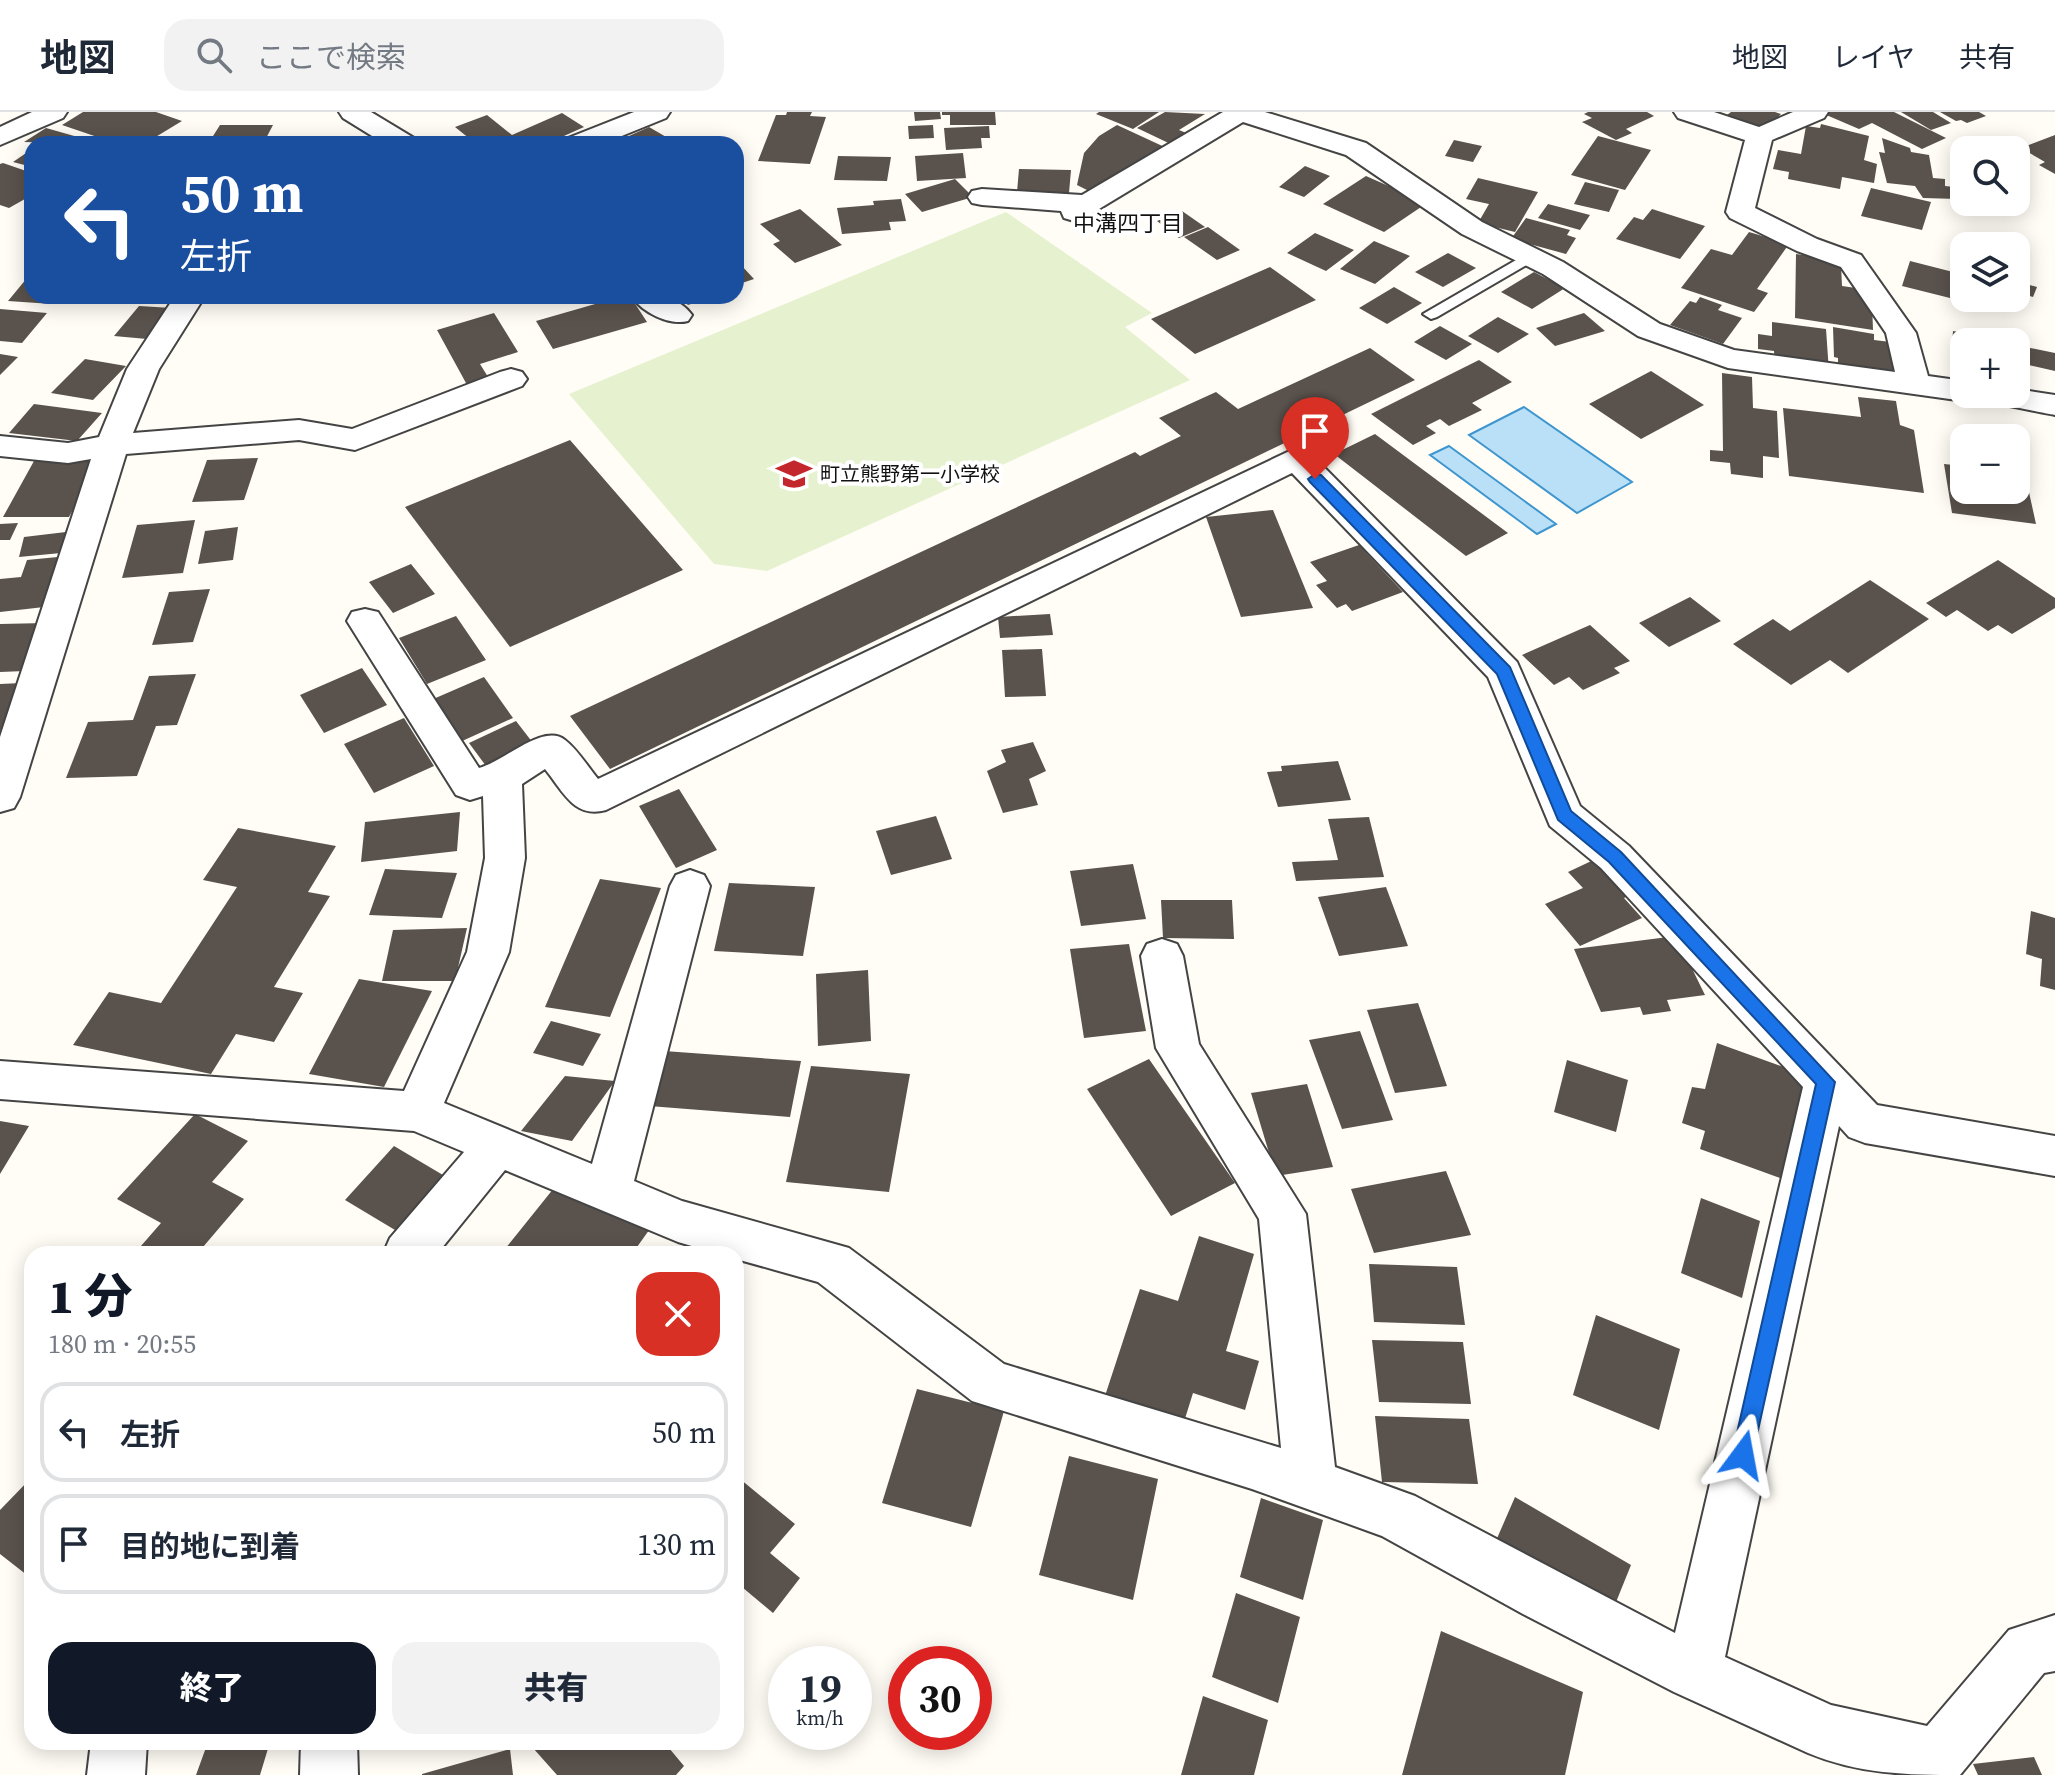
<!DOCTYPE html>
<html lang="ja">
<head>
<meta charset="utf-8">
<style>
	:root { --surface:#fff; --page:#f2f2f3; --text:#1f2937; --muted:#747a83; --line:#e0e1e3; --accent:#111827 }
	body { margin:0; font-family:"Source Serif 4","Noto Sans JP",serif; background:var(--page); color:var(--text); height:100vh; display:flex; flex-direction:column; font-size:30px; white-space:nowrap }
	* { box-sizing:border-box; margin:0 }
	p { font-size:26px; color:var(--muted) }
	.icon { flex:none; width:44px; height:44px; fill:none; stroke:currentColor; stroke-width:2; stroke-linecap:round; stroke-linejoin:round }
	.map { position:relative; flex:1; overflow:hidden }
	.side { position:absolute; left:24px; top:1134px; width:720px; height:504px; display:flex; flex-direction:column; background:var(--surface); border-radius:24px; box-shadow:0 4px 20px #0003 }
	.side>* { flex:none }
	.top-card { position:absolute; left:24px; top:24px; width:720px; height:168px; border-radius:24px; box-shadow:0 4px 20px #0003; background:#1a4fa0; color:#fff; overflow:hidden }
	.tools { position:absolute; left:1950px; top:24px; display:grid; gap:16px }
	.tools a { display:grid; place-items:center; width:80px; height:80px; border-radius:16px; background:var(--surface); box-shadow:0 4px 20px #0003; font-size:40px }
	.speed { position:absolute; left:768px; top:1534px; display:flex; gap:16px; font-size:40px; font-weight:700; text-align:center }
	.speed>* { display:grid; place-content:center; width:104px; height:104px; border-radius:50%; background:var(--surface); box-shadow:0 4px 20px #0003; line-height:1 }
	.speed small { font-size:20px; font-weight:400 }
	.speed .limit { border:12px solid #d22; background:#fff; color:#111 }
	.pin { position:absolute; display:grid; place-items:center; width:68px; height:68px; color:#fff; margin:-82px -34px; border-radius:50% 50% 50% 0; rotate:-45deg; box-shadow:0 0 8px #0007 }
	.pin .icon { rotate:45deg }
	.me { position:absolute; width:88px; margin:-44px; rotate:13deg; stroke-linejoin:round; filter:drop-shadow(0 0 6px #0008) }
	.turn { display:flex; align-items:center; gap:28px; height:168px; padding:0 24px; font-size:36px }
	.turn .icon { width:104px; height:104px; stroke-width:2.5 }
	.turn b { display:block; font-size:56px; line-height:68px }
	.round { display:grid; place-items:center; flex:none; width:84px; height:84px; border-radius:24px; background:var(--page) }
	.summary { display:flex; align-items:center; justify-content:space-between; height:136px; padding:0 24px }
	h1 { font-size:48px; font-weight:800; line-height:60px; color:var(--accent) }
	.button { display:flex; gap:16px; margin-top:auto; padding:16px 24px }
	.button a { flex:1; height:92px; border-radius:24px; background:var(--accent); color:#fff; font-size:32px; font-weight:800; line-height:92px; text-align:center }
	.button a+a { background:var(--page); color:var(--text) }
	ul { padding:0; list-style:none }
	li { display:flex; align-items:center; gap:24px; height:100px; margin:0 16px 12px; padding:0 8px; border:4px solid var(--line); border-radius:24px }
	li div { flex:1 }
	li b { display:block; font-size:30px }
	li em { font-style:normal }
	header { display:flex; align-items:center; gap:48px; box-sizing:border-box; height:112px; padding:0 40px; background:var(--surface); border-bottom:2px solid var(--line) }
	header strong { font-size:38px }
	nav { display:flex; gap:44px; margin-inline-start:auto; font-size:28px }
	.search { width:560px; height:72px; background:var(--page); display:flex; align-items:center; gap:20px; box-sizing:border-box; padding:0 28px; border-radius:24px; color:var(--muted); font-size:30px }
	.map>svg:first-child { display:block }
</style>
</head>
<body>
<header>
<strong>地図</strong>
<div class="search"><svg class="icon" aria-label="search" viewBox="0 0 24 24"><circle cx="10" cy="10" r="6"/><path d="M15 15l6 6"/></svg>ここで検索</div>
<nav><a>地図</a><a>レイヤ</a><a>共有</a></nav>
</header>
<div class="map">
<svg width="2055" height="1663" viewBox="0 0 2055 1663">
	<rect width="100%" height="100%" fill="#fffdf5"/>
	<!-- pitch -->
	<path fill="#e6f2cf" d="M1006,100l146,101 -27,14 65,53 -423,191 -53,-7 -145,-170z"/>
	<!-- water -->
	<path fill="#b9e0f7" stroke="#3f96cf" stroke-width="2" d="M1524,295l108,75 -55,31 -108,-78z
		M1449,334l107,78 -19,10 -107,-79z"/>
	<!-- building -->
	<path fill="#5a524d" d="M83,0h73l26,9 -38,23h-26l-56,-19z
		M787,0h25l-2,4 16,1 -16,47 -52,-3 18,-46h10z
		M914,0h26l1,7 -26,2z
		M942,0h53l1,13h-46v-10h-8z
		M1099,0h60l-26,17 -37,-15z
		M1165,0l40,2 -26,16 17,7 -17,11 -42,-20z
		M1588,0h59l7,4 -28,13 6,4 -16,7 -34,-18 10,-4 -8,-4z
		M1731,0h44l6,2 -14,14 -40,-13z
		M1826,0h68l52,26 -24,11 -50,-26 -13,6 -35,-15z
		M1901,0h32l18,11 -20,7z
		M1940,0h39l7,4 -19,7 -6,-3 -5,1z
		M562,1l22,14 -38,17h-89l13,-5 -15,-12 32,-12 25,20z
		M1821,12l48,12 -5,24 13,4 -3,19 -32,-6 -2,12 -52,-10 1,-7 -16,-3 5,-19 23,4 5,-28 14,2z
		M220,13h53l-10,19h-55z
		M933,13l1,13 -25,1 -1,-13z
		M1117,13l54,25 -74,45 -20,-10 7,-32 15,-17z
		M989,14l1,12h-9l1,10 -36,2 -2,-22z
		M649,15l24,14 -6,3h-56z
		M46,16l53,15v1l-75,-2z
		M2055,23v39l-16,-9 6,-3 -24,-14z
		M1598,24l53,14 -26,40 -54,-15z
		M1882,26l28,10 1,4 18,3 4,23 12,1v7l9,1 4,12 -35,-1 -8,-12 -28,-3 -8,-31 6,1z
		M1454,28l28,6 -9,16 -28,-6z
		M32,37v18l-19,-5z
		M963,41l3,25 -49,3 -2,-25z
		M838,44l53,1 -4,24 -53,-1z
		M3,51l29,10v22l-23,13 -9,-3v-41z
		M1305,54l25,10 -26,21 -25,-10z
		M1019,57l52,1 -2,23 -52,-1z
		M1366,64l61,27 -43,29 -61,-28z
		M1478,66l60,14 -23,40 -37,-9 11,-19 -23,-5z
		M955,67l18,18 -51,15 -17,-18z
		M1585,70l34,8 -10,22 -35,-8z
		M1871,76l60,14 -9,28 -61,-14z
		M901,87l5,22 -17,1 2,8 -49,4 -5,-26 37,-3 -1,-4z
		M1548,92l42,11 -10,15 -42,-12z
		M800,97l42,36 -47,18 -22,-19 7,-3 -20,-17z
		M1652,97l53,17 -25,33 -64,-20 18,-22 9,3z
		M1182,99l23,16 -26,11 -22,-17z
		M1526,106l44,12 -3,5 9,3 -10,16 -55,-15z
		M1208,115l32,23 -23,10 -33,-23z
		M1749,120l40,12 -32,45 11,4 -14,19 -73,-24 30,-39 21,6z
		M1315,121l39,17 -28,21 -39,-18z
		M1374,129l36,15 -35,28 -35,-15z
		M1448,141l28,15 -33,19 -28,-15z
		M1796,142l36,5 9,6 1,21 21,3 1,13 8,1 1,27 -78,-12z
		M1910,149l47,12 -1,6 8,2v17h42l-4,13 -100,-25z
		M736,150l5,3 13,14 -18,6z
		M1270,155l46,33 -121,54 -44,-35z
		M32,160v24h26l-6,8 -44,-3z
		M1534,160l31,16 -33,21 -31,-17z
		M2016,169l21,6 -4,10 -17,-5z
		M1394,175l28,16 -35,21 -28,-16z
		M623,184h7l17,26 -94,27 -17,-28z
		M679,184h35l-26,9z
		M1700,185l22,8 -4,5 24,8 -19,26 -53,-19 20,-24 6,2z
		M139,194l33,2 -25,31 -33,-3z
		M0,197l47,4 -25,30 -22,-2z
		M494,201l24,39 -38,12 13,21 -21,9 -35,-64z
		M1584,201l21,18 -50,15 -19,-18z
		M1498,205l31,17 -31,19 -30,-17z
		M1772,210l54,7 3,43 -54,-8 -1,-13 -16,-2v-15l14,2z
		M1440,214l32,18 -26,16 -32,-18z
		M1833,215l41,7v6l25,3 1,31 -62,-9v-7l-4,-1z
		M1953,219l51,10v1h-40v36l-14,-3z
		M2016,233l39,8v18l-39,-9z
		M1370,236l45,32 -805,389 -40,-53 565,-264 5,4 41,-20 -22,-18 57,-26 22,17z
		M0,242l18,3 -18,18z
		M85,247l41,7 -33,34 -42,-7z
		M1479,248l33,22 -40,21 10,7 -33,16 -9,-7 -14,7 10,7 -23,12 -42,-31z
		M1651,259l53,34 -63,34 -52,-35z
		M1722,261l30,4 1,31 24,3 2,47 -16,-2v22l-32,-4 -1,-11 -20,-2v-11l13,1z
		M1858,285l38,4 4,24 14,5 10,63 -135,-17 -6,-68 78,9z
		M34,292l68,9 -25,28 -68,-8z
		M1375,322l133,99 -42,23 -132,-102z
		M570,328l113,130 -173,77 -105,-140z
		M258,346l-14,42 -52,2 15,-42z
		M34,349h65l-30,56h-66z
		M1944,352l20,2v24h52v-26l7,1 13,59 -84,-11z
		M1273,398l40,98 -72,9 -35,-100z
		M195,408l-12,53 -61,5 15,-53z
		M18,411l-8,17h-10v-16z
		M238,415l-5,33 -35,4 7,-33z
		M66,420l-5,21 -42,4 5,-20z
		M1359,433l44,47 -51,19 -6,-7 -9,4 -21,-23 11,-4 -17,-19z
		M68,444l-15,50 -53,6v-33l21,-2 6,-17z
		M1998,448l57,38v10l-43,26 -14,-9 -10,6 -31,-21 -11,7 -20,-14z
		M411,452l24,30 -42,19 -24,-31z
		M1870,468l59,39 -81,54 -18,-13 -39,25 -58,-41 40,-25 17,12z
		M210,477l-17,53 -41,3 17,-53z
		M1690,485l31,24 -52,26 -30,-24z
		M1050,502l3,21 -53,3 -2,-21z
		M456,504l30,44 -59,24 -28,-46z
		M46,511l-21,48 -25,1v-48z
		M1590,513l40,36 -16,7 6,5 -37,17 -14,-13 -15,8 -32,-30z
		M1042,537l4,47 -41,1 -3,-47z
		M362,556l25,37 -63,28 -24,-38z
		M196,562l-19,51 -21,1 -19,50 -71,2 22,-56 45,-2 16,-44z
		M484,565l29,41 -53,24 -29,-42z
		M22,571l-22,48v-47z
		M404,606l30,48 -60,27 -30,-49z
		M516,609l17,22 -47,23 -17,-23z
		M1033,630l13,29 -17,8 9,26 -35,8 -16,-42 19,-9 -5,-12z
		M1338,649l13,39 -73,7 -11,-35 15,-1 -1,-5z
		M679,677l38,61 -41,18 -37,-62z
		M460,700l-3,39 -96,11 4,-40z
		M936,704l16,43 -61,16 -15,-44z
		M1369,705l15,60 -88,4 -4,-19 46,-2 -10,-41z
		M238,716l98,18 -28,46 22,4 -56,91 29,6 -29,49 -38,-8 -25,40 -138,-29 36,-53 52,11 76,-116 -34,-7z
		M1602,744l33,37 -11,5 18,20 -62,28 -35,-42 38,-16 -15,-16z
		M1133,752l13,55 -65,7 -11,-55z
		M385,757l72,4 -15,45 -73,-3z
		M600,767l61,9 -51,129 -65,-10z
		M729,771l86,4 -12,69 -89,-5z
		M1386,775l22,59 -69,10 -21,-59z
		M1161,788h71l2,39 -71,-1z
		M2031,799l24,7v72l-15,-4 2,-27 -16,-5z
		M467,816l-12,53h-73l11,-51z
		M1676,824l29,59 -38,5 4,11 -28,4 -3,-8 -39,5 -27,-63z
		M1129,832l17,87 -62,7 -14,-89z
		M868,858l3,71 -53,5 -2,-72z
		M359,867l73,12 -48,96 -75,-13z
		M1418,891l29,83 -52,7 -28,-83z
		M551,909l50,13 -18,32 -50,-13z
		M1360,919l33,89 -51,9 -33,-89z
		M1717,931l97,35 -23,104 -91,-33 5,-18 -23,-8 10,-36 13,2z
		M664,939l137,10 -11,56 -141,-11z
		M1149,947l86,124 -64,33 -84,-127z
		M1567,948l61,20 -12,52 -62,-20z
		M811,954l99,8 -21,118 -103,-10z
		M565,964l50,5 -43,60 -51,-10z
		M1307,972l26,83 -57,9 -25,-83z
		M195,1002l53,27 -36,41 32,17 -47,55h-63l27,-31 -44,-24z
		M0,1009l29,5 -29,48z
		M394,1034l54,32 -48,55 -55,-33z
		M1446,1059l25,64 -97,18 -23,-64z
		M562,1066l90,48 -20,28h-131z
		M1701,1086l59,23 -18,77 -61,-25z
		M1199,1124l55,18 -28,97 33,10 -14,49 -52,-17 -10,32 -79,-26 36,-110 38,12z
		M1369,1152l88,3 8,58 -91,-3z
		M1596,1203l84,34 -21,81 -86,-35z
		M1372,1228l91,2 8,62 -92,-2z
		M917,1277l87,22 -33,116 -89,-24z
		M1375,1304l94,3 9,65 -96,-2z
		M1069,1344l89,23 -25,121 -94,-25z
		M32,1365v102l-32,-25v-44z
		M740,1367l55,45 -25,29 30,25 -27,35 -37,-31v-98z
		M1515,1385l116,68 -19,47 -117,-69z
		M1261,1386l62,22 -20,80 -63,-23z
		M1236,1481l64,24 -22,86 -66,-26z
		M1441,1519l142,61 -18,83h-163z
		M1203,1584l65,24 -14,55h-73z
		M208,1630h62l-10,33h-64z
		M539,1630h135l-5,6 15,18 -8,9h-119l-24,-27z
		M510,1637l3,26h-91v-1z
		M2034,1645l8,18h-64l-5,-11z"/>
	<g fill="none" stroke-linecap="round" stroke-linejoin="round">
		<!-- service casing -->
		<g stroke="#444" stroke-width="4">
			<path id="service" d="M1530,140l8,5 -3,3 -98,57 -6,2 -8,-5z"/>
		</g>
		<!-- minor casing -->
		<g stroke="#444" stroke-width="4">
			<path id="minor" d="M32,0h35l-4,6 -63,27v-18z
				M339,0h32l43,26 4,6h-33l-42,-26z
				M634,0h36l-4,6 -64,26h-38l4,-6z
				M1223,0h42l101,31 116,79 81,40 97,62 74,26 161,22 -9,-39 -45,-66 -44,-16 -67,-33 -4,-6 19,-72 -67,-22 -4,-6h40l45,15 34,-15h35l-4,6 -52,22 -17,68 62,31 44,16 55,78 12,43 36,5v13h52v-5l39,6v20c-18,-3 -79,-17 -91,-14l-236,-33 -90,-32 -95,-62 -81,-40 -116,-79 -103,-33 -159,96 -10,3 -10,-3 -3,-7 -79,-6 -10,-2 -4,-6 4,-6 10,-2 100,6z
				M175,184h30l-46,73 -26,64 166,-13 53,9 148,-57 11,-3 11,3 5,7 -5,7 -167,64 -56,-10 -173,14 -106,343 -6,11 -14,4v-75l91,-278 -23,4 -68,-7v-20l68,7 31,-6 28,-68z
				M631,184c23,0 46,-2 61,19l-4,6c-19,5 -46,-9 -57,-25z
				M1296,336l12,3 209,211 63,144 49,40 248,259 178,31v40l-190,-33 -16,-6 -10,-11 -114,531 106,48 96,21 82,-96 46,-15v56l-11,2 -84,102c-53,0 -102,-1 -152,-22l-134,-61 -151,-78 -141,-78 -130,-47 -280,-88 -154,-119 -82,-23v-5h-17l-41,-12 -173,-72 -68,84h-54l7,-16 74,-86 -50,-21 -414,-32v-38l404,30 63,-139 18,-94 -2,-62 -13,4 -14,-5 -109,-174 5,-9 13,-3 13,3 101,156c24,-6 65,-46 86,-28 13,10 23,27 33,39zM1292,361l196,204 62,149 51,42 202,219 -128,546 -260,-137 -80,-29 -29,-253 -107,-170 -16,-88 -6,-12 -15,-5 -15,5 -6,12 15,92 103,171 22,229 -277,-84 -155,-116 -167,-47 -48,-20 76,-295 -6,-11 -14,-5 -14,5 -6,11 -78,278 -148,-61 65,-151 16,-94 -3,-74 23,-15c18,22 29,50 61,41z
				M91,1630h56l-2,33h-58z
				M301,1630h56l1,33h-58z"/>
		</g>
		<!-- service -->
		<use href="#service" fill="#fff" fill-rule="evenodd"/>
		<!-- minor -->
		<use href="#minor" fill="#fff" fill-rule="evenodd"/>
	</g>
	<!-- route -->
	<path fill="#1a73e8" stroke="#114b97" stroke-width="2" d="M1315,362l6,1 189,192 61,144 50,41 214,230 -84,380 -8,4 -8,-4 -3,-7 84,-371 -207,-222 -51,-42 -61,-146 -187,-192 -2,-3z"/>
	<!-- icons -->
	<defs>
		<g id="school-bare" transform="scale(2.76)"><path d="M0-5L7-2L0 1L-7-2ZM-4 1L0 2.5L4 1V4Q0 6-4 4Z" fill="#c4262e" stroke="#fff" stroke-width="2.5" paint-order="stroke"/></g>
	</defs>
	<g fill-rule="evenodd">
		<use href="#school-bare" x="794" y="362"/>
	</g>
	<g text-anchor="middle" stroke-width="8" stroke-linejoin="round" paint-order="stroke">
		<!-- far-poi labels -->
		<g font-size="20" fill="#111" stroke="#fff" text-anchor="start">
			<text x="820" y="369">町立熊野第一小学校</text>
		</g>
		<!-- far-neighbourhood labels -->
		<g font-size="22" fill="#111" stroke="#fff">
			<text x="1128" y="119">中溝四丁目</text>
		</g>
	</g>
</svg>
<div class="tools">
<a><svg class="icon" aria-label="search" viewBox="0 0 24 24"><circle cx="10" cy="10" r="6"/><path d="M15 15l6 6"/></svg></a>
<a><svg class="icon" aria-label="layers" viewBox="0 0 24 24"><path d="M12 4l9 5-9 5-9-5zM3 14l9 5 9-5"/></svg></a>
<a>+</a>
<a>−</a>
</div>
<div class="speed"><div>19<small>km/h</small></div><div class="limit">30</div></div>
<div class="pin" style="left:1315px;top:367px;background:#d93025"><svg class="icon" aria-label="arrive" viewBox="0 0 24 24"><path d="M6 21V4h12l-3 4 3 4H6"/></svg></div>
<svg class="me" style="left:1743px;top:1343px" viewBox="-20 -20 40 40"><path d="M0-17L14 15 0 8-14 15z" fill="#1a73e8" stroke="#fff" stroke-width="4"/></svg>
<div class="top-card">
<div class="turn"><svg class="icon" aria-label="left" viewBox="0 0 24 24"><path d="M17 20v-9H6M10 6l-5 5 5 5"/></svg><div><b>50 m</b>左折</div></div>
</div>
<section class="side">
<div class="summary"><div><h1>1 分</h1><p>180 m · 20:55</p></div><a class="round" style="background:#d93025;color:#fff"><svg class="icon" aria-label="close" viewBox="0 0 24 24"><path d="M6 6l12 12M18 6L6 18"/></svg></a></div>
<ul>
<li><svg class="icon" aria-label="left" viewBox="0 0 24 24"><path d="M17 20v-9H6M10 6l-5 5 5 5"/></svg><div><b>左折</b></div><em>50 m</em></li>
<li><svg class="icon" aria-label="arrive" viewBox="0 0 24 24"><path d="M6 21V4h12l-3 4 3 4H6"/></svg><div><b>目的地に到着</b></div><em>130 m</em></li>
</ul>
<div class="button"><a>終了</a><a>共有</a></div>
</section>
</div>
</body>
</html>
